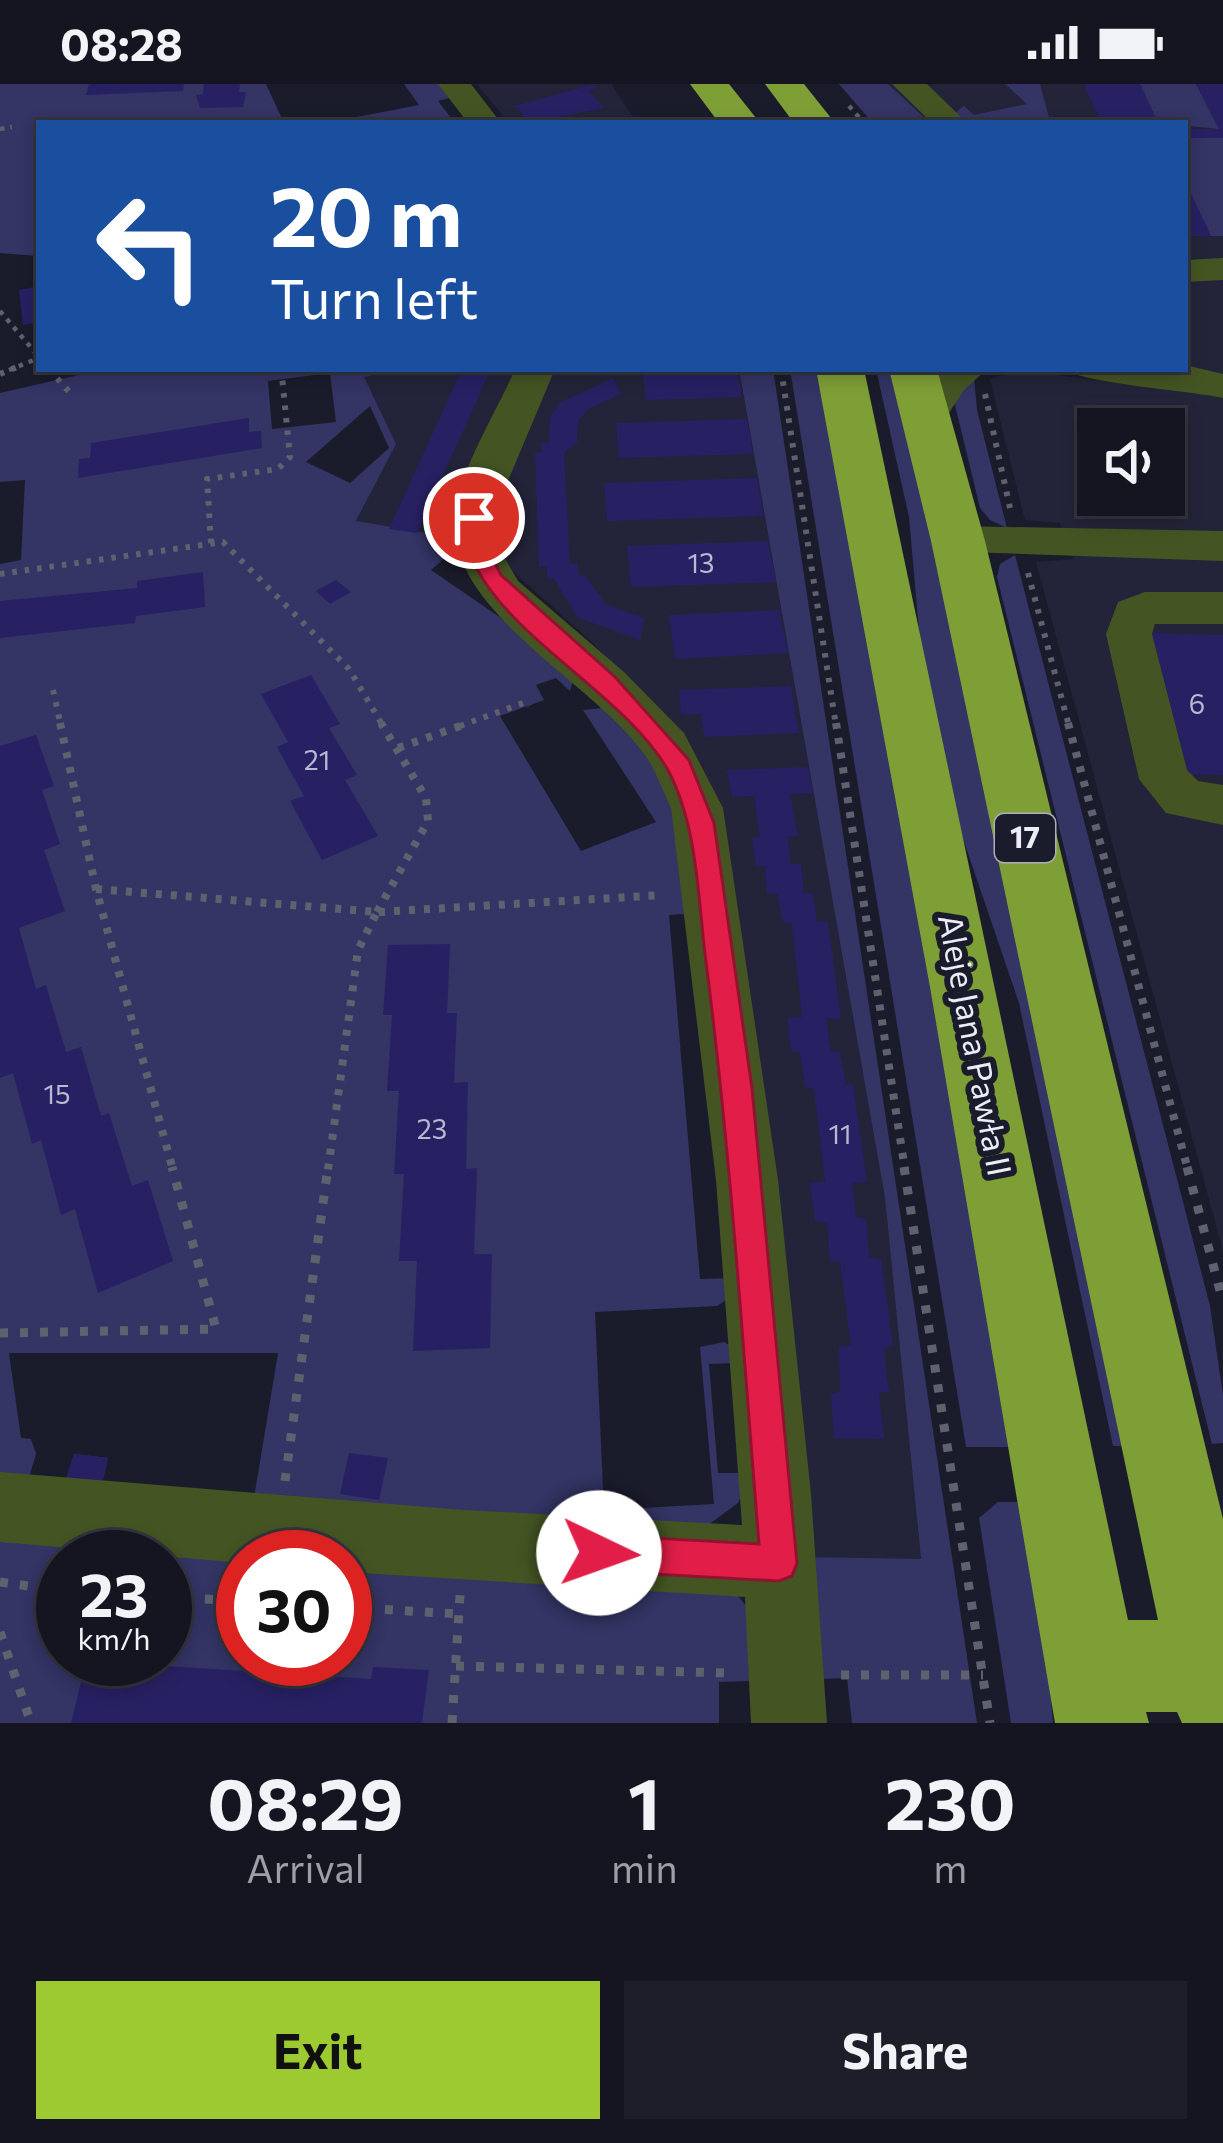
<!DOCTYPE html>
<html lang="en">
<head>
<meta charset="utf-8">
<style>
	:root { --surface:#141520; --page:#1d1e29; --text:#f1f3f6; --muted:#9d9fa5; --line:#33343e; --accent:#9dca30 }
	body { margin:0; font-family:Commissioner,sans-serif; background:var(--page); color:var(--text); height:100vh; display:flex; flex-direction:column; font-size:45px; white-space:nowrap }
	* { box-sizing:border-box; margin:0 }
	p { font-size:39px; color:var(--muted) }
	.icon { flex:none; width:66px; height:66px; fill:none; stroke:currentColor; stroke-width:2; stroke-linecap:round; stroke-linejoin:round }
	.map { position:relative; height:1639px; overflow:hidden }
	.side { display:flex; flex-direction:column; background:var(--surface); flex:1 }
	.side>* { flex:none }
	.banner { position:absolute; left:36px; top:36px; width:1152px; height:252px; border-radius:0px; box-shadow:0 6px 18px #0003,0 0 0 3px var(--line); background:#1a4fa0; color:#fff; overflow:hidden }
	.tools { position:absolute; left:1077px; top:324px; display:grid; gap:24px }
	.tools a { display:grid; place-items:center; width:108px; height:108px; border-radius:0px; background:var(--surface); box-shadow:0 6px 18px #0003,0 0 0 3px var(--line); font-size:60px }
	.speed { position:absolute; left:36px; top:1446px; display:flex; gap:24px; font-size:60px; font-weight:700; text-align:center }
	.speed>* { display:grid; place-content:center; width:156px; height:156px; border-radius:50%; background:var(--surface); box-shadow:0 6px 18px #0003,0 0 0 3px var(--line); line-height:1 }
	.speed small { font-size:30px; font-weight:400 }
	.speed .limit { border:18px solid #d22; background:#fff; color:#111 }
	.pin { position:absolute; display:grid; place-items:center; width:102px; height:102px; color:#fff; margin:-51px; border:6px solid #fff; border-radius:50%; box-shadow:0 3px 12px #0007 }
	.me { position:absolute; width:132px; margin:-66px; rotate:93deg; stroke-linejoin:round; filter:drop-shadow(0 0 9px #0008) }
	.turn { display:flex; align-items:center; gap:42px; height:252px; padding:0 36px; font-size:54px }
	.turn .icon { width:156px; height:156px; stroke-width:2.5 }
	.turn b { display:block; font-size:84px; line-height:102px }
	.eta { display:flex; justify-content:space-evenly; align-items:center; height:204px; text-align:center }
	.eta b { font-size:72px; font-weight:700; line-height:84px }
	.cta { display:flex; gap:24px; margin-top:auto; padding:24px 36px }
	.cta a { flex:1; height:138px; border-radius:0px; background:var(--accent); color:#111; font-size:48px; font-weight:700; line-height:138px; text-align:center }
	.cta a+a { background:var(--page); color:var(--text) }
	.status { display:flex; justify-content:space-between; align-items:center; height:84px; padding:0 60px; background:var(--surface); direction:ltr }
	.status svg { height:33px; fill:currentColor }
	.map>svg:first-child { display:block }
</style>
</head>
<body>
<div class="status"><b>08:28</b><svg viewBox="0 0 49 12"><path d="M0 12V9h3v3zM5 12V6h3v6zM10 12V3h3v9zM15 12V0h3v12zM26 1h20v11H26zM47 4h2v5h-2z"/></svg></div>
<div class="map">
<svg width="1223" height="1639" viewBox="0 0 1223 1639">
	<rect width="100%" height="100%" fill="#1b1c2b"/>
	<!-- built -->
	<path fill="#232439" fill-rule="evenodd" d="M477,0h134l26,39h-128z
		M839,0h384v1167l-187,-689 38,-3 -14,-36 -35,-3 -35,-141 30,-9 112,15 53,-16v-246h-313zM1098,345h66v66h-66z
		M399,285h118l-66,168 -95,-15 39,-78 -32,-68z
		M549,285h190l146,829 36,362 -119,-3 -125,-824 -83,-89 -85,-76 -21,-32z"/>
	<!-- green -->
	<path fill="#343465" fill-rule="evenodd" d="M0,0h266l18,39h-245v133l-39,-3z
		M404,0h36l13,13 -15,4 17,22h-129l93,-18z
		M839,0h49l42,39h-57z
		M1005,0h35l10,37 -86,1 -9,-9 9,-7 10,9 53,-11z
		M1140,0h56l23,45 -61,-6z
		M1185,54h38v98h-12l-26,-54z
		M105,285h294l-35,8 32,67 -40,77 95,16 -5,20 -15,13 108,74 34,37 -3,10 -14,-13 -20,7 8,15 -44,16 81,135 75,-29 -73,-112 20,-2 46,48 17,27 30,130 -27,2 31,364 32,-1 -4,21 -11,7 -122,6 9,198 110,-6 -14,-157 24,-5 9,5 3,16 -27,1 9,109h34l-14,30 -34,25 33,67 13,15 52,-53 119,2 -36,-361 -146,-829h34l204,1354h-125l-5,-45 -128,4v41h-719v-1159l21,-4 4,-80 -25,2v-89zM330,289l6,49 -64,7 -4,-48zM370,322l19,42 -39,35 -44,-21zM9,1269h269l-25,151 -153,-13 8,-33 -34,-4 -11,34 -36,-4 9,-30 -5,-15 -10,-1zM63,1473h102v102h-102zM243,1473h102v102h-102z
		M790,285h24l4,6 207,1072h-59z
		M876,285h21l229,1077h-13l-94,-443 -61,-179 -37,-171 -12,-136z
		M974,293l3,33 30,118 -17,-8 -10,-12 -25,-103 1,-10z
		M1015,471l195,751 13,89v48l-11,1 -215,-867 3,-13z
		M998,1418h37l18,221h-42l-32,-205z"/>
	<!-- building -->
	<path fill="#272163" d="M89,0h95l-1,7 -97,4z
		M204,0h36l-1,8h7l-3,15 -43,1 -4,-13 7,-1z
		M594,0l3,4 -9,2 16,18 -74,15 -15,-17z
		M1084,0h56l18,39h-57z
		M1196,0h27v54h-38v-9h34z
		M1185,98l26,54h-26z
		M39,202v36l-16,3 -4,-35z
		M462,285h29l-74,164 -28,-4z
		M642,285h95l5,28 -96,3z
		M613,294l8,16 -33,15 -10,13 -1,20 -13,11 6,111 7,-1 2,13 6,-1 21,30 38,13 -4,22 -63,-23 -23,-39 -7,1v-13l-8,1 -4,-114 7,-1 -1,-10h8l1,-24 9,-15z
		M249,334v14l12,-1 1,17 -184,30 1,-19 11,-1 1,-15z
		M747,335l6,35 -134,4 -3,-35z
		M1098,353v59l-10,-10 -13,-42z
		M757,394l7,38 -157,5 -3,-38z
		M768,457l8,41 -145,5 -4,-41z
		M203,488l2,35 -69,9 -1,7 -135,15v-37l137,-13v-7z
		M336,496l15,12 -21,12 -14,-13z
		M779,526l9,43 -113,6 -6,-44z
		M1151,549l72,2v140l-35,-1z
		M311,591l29,49 -11,4 28,47 -12,5 33,56 -56,24 -32,-59 14,-5 -27,-49 11,-5 -27,-48z
		M791,602l8,47 -95,4 -3,-23h-20l-2,-24z
		M36,651l18,51 -12,4 18,54 -16,6 21,61 -46,17 17,61 10,-4 20,67 15,-5 20,69 8,-3 23,73 16,-6 25,81 -75,32 -23,-84 -14,6 -20,-75 -9,4 -19,-71 -13,5v-332z
		M808,683l5,26 -23,1 8,42h-10l3,28h10l3,29h9l4,28 11,1 13,97 -15,-1 5,34 8,-1 7,34 7,-1 14,98 -15,1 4,34 10,2 3,38 12,2 12,87 -9,2 5,44h-10l5,47 -50,-1 -3,-44 9,-2 -1,-45 12,-2 -11,-84 -10,1 -3,-40 -12,-1 -5,-38 15,-2 -11,-92 -9,-2 -5,-35 -9,-1 -4,-33 15,-1 -10,-94 -9,-1 -6,-29 -10,1 -2,-28h-9l-4,-28 8,-1 -6,-41 -22,1 -5,-27z
		M450,860l-3,69h10l-3,70 14,-1 -2,87 11,-1 -3,86h18l-2,94 -77,3 4,-90h-18l5,-87h-10l5,-83h-12l5,-76h-9l5,-70z
		M349,1369l39,5 -9,42 -39,-6z
		M74,1370l34,4 -8,34 -37,-4z
		M86,1577l285,18 2,-12 56,3 -7,53h-351z"/>
	<g fill="none" stroke-linecap="round" stroke-linejoin="round">
		<!-- path-far3 -->
		<path stroke="#60616f" stroke-width="4.5" stroke-dasharray="4.5 6" stroke-linecap="butt" d="M849,22l15,17
			M0,45l12,-2
			M0,227l39,46
			M9,286l30,-12"/>
		<!-- path-far2 -->
		<path stroke="#60616f" stroke-width="6" stroke-dasharray="4.5 8" stroke-linecap="butt" d="M49,285l22,25
			M257,285l1,10
			M781,285l55,357
			M0,290l17,-7
			M985,310l25,114
			M211,459l-4,-64 71,-10 12,-12 -8,-81
			M1028,489l41,153
			M0,490l223,-32 126,127 34,57
			M53,606l8,36
			M460,642l66,-24 3,4"/>
		<!-- path-far1 -->
		<path stroke="#60616f" stroke-width="8" stroke-dasharray="6 9" stroke-linecap="butt" d="M60,639l36,166 77,281
			M836,639l69,447
			M1068,639l120,447
			M398,664l71,-25
			M96,805l281,23 -19,38 -30,220
			M377,828l51,-91 -2,-23 -45,-75
			M379,828l284,-17"/>
		<!-- path -->
		<path stroke="#60616f" stroke-width="9" stroke-dasharray="8 12" stroke-linecap="butt" d="M904,1083l86,556
			M1187,1083l36,135
			M0,1249l216,-4 -44,-162
			M285,1397l43,-314
			M0,1498l63,9
			M165,1513l78,4
			M345,1523l114,7
			M0,1548l31,91
			M456,1582l274,7
			M841,1591h142
			M452,1639l8,-128"/>
		<!-- minor -->
		<path fill="#445523" fill-rule="evenodd" d="M438,0h33l30,39h-33z
			M892,0h35l40,39h-35z
			M1223,174v22l-38,2v-22z
			M1185,281l38,9v24c-28,-7 -146,-15 -156,-29z
			M515,285h40l-56,133 -2,43 21,36 106,91 60,61 39,75 55,372 33,314 16,229h-76l-6,-126 -400,-25v-15h-102v6l-243,-21v-70l464,38 278,15 -26,-345 -45,-372c-8,-16 -14,-35 -24,-50 -51,-77 -213,-151 -191,-254 10,-45 41,-93 59,-135z
			M941,285h46l-23,21 -23,35h-28l-6,-9z
			M958,442l265,5v30l-281,-10 -6,-10 6,-10z
			M1145,508h78v32h-68l-3,10 35,136 11,11 25,4v40l-57,-12 -27,-34 -33,-145 12,-32z"/>
		<!-- highway -->
		<path fill="#7e9f36" fill-rule="evenodd" d="M690,0h39l31,39h-41z
			M765,0h39l31,39h-41z
			M816,285h48l264,1251h30l-227,-1079 -42,-172h48l48,172 238,978v204h-41l-5,-11h-31l3,11h-94l-125,-736z"/>
	</g>
	<!-- route -->
	<path fill="#e11d48" stroke="#92132f" stroke-width="3" d="M474,427l11,7 1,27 15,30 114,102 74,83 25,63 38,265 45,475 -5,13 -13,5 -180,-10 -13,-5 -5,-13 5,-13 13,-5 160,9c-16,-194 -28,-389 -53,-582 -8,-61 -8,-132 -36,-188 -46,-89 -206,-154 -207,-256z"/>
	<g text-anchor="middle" stroke-width="12" stroke-linejoin="round" paint-order="stroke">
		<!-- number labels -->
		<g font-size="27" fill="#b9b9d1">
			<text x="701" y="489">13</text>
			<text x="1197" y="630">6</text>
			<text x="317" y="686">21</text>
			<text x="57" y="1020">15</text>
			<text x="432" y="1055">23</text>
			<text x="840" y="1060">11</text>
		</g>
		<!-- shield labels -->
		<rect fill="#1b1c2b" stroke="#acaeb9" stroke-width="3" x="995" y="730" width="60" height="48" rx="9"/>
		<g font-size="30" font-weight="bold" fill="#eaecf6">
			<text x="1025" y="764">17</text>
		</g>
		<!-- street labels -->
		<g font-size="33" fill="#eaecf6" stroke="#1b1c2b">
			<text transform="translate(975 961) rotate(79)" y="12">Aleje Jana Pawła II</text>
		</g>
	</g>
</svg>
<div class="tools">
<a><svg class="icon" aria-label="sound" viewBox="0 0 24 24"><path d="M4 9h4l5-4v14l-5-4H4zM17 9q2 3 0 6"/></svg></a>
</div>
<div class="speed"><div>23<small>km/h</small></div><div class="limit">30</div></div>
<div class="pin" style="left:474px;top:434px;background:#d93025"><svg class="icon" aria-label="arrive" viewBox="0 0 24 24"><path d="M6 21V4h12l-3 4 3 4H6"/></svg></div>
<svg class="me" style="left:599px;top:1469px" viewBox="-20 -20 40 40"><circle r="19" fill="#fff"/><path d="M0-13L10 11 0 6-10 11z" fill="#e11d48"/></svg>
<div class="banner">
<div class="turn"><svg class="icon" aria-label="left" viewBox="0 0 24 24"><path d="M17 20v-9H6M10 6l-5 5 5 5"/></svg><div><b>20 m</b>Turn left</div></div>
</div>
</div>
<section class="side">
<div class="eta">
<div><b>08:29</b><p>Arrival</p></div>
<div><b>1</b><p>min</p></div>
<div><b>230</b><p>m</p></div>
</div>
<div class="cta"><a>Exit</a><a>Share</a></div>
</section>
</body>
</html>
